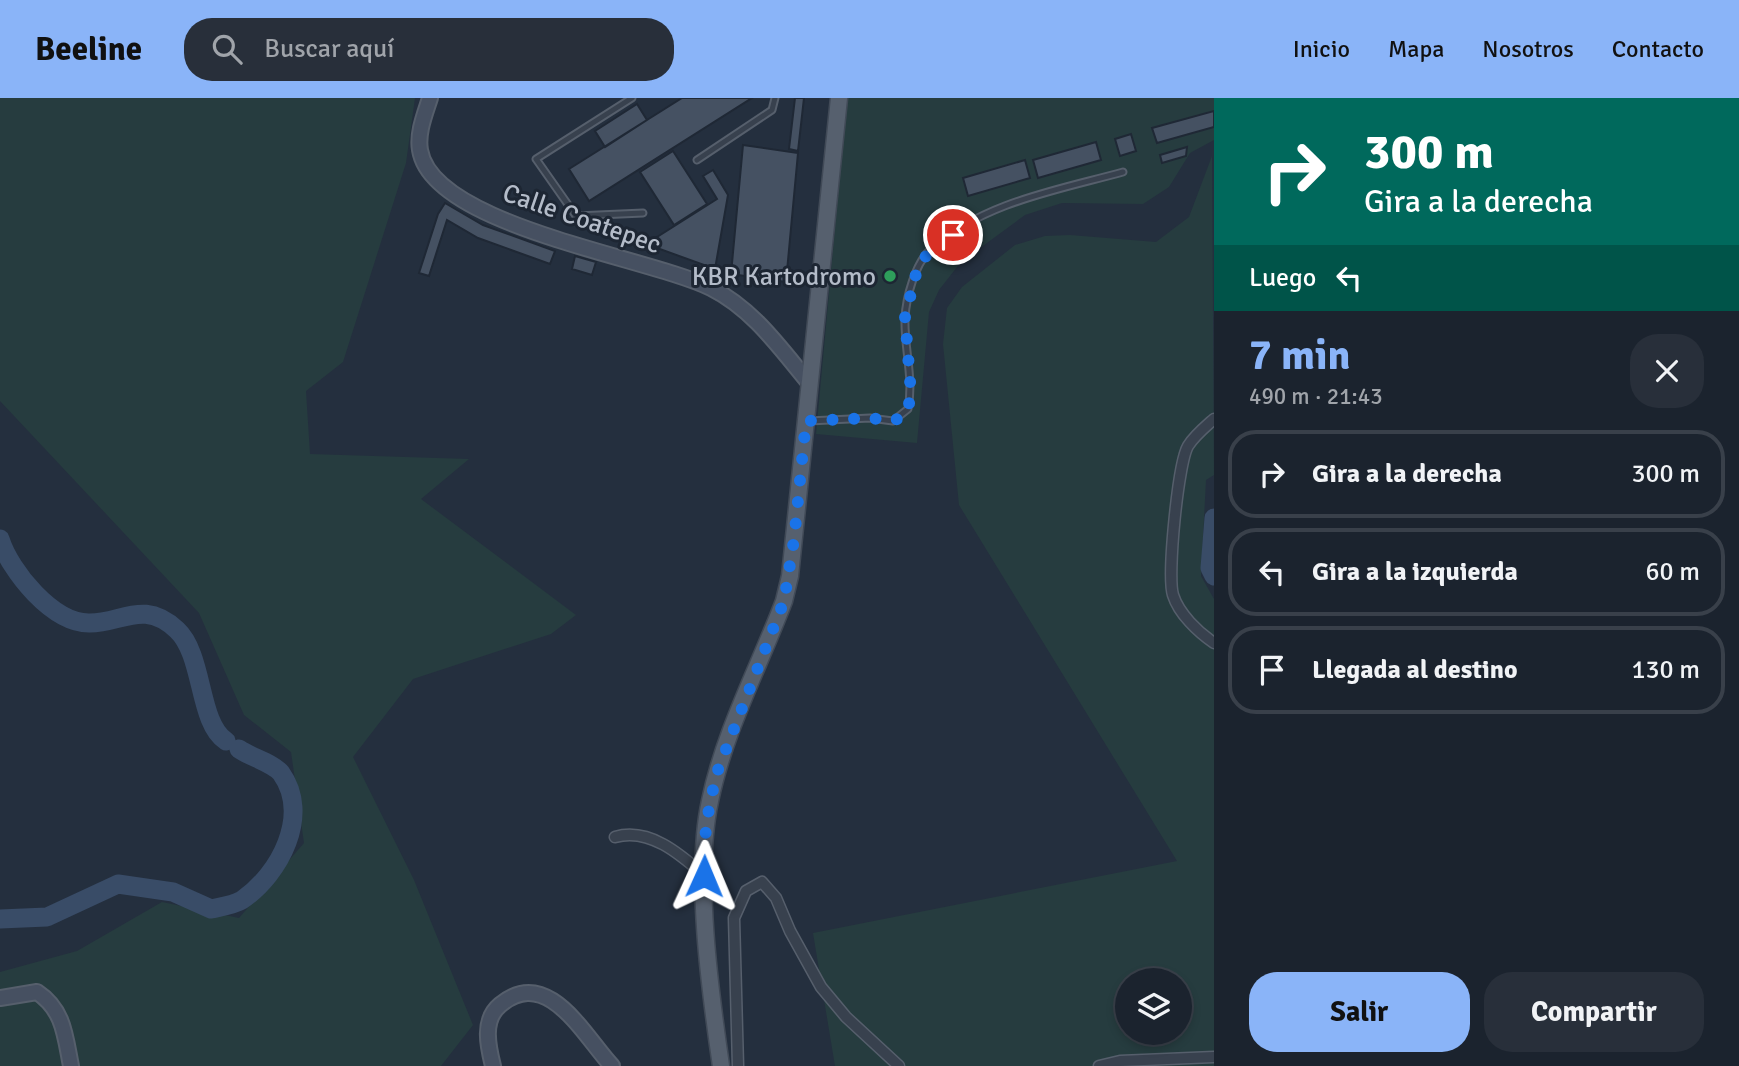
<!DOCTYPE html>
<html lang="es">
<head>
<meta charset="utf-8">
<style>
	:root { --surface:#1b232e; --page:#282f3a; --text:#f1f3f6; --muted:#a0a4aa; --line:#39404a; --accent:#8ab4f8 }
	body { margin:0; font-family:Signika,sans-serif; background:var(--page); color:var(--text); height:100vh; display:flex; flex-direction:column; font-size:26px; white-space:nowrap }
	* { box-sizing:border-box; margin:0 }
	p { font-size:23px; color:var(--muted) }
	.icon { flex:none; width:38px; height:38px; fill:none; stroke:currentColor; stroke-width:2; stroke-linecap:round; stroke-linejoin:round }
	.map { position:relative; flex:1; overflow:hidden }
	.side { display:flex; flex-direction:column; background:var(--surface); width:525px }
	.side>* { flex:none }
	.banner { background:#00695c; color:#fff; overflow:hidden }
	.tools { position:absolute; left:1115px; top:870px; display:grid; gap:14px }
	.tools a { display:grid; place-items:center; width:77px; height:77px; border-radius:50%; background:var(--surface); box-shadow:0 4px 10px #0003,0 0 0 2px var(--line); font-size:35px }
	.pin { position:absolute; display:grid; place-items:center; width:60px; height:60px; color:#fff; margin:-30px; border:4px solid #fff; border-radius:50%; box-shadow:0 2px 7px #0007 }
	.me { position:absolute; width:77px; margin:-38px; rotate:1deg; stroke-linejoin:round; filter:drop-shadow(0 0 5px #0008) }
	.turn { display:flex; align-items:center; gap:24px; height:147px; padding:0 35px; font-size:32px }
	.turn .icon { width:91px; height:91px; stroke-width:2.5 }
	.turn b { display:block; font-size:49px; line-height:60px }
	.then { display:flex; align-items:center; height:66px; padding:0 35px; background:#0003; gap:14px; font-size:26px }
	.round { display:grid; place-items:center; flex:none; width:74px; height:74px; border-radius:28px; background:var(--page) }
	.summary { display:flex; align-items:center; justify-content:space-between; height:119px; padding:0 35px }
	h1 { font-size:42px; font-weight:700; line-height:52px; color:var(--accent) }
	.button { display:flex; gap:14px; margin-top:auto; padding:14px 35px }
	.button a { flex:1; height:80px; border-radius:28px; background:var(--accent); color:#111; font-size:28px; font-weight:700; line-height:80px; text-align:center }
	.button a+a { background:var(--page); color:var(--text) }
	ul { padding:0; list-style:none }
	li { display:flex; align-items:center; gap:21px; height:88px; margin:0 14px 10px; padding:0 21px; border:4px solid var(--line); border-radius:28px }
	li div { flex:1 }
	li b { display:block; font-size:26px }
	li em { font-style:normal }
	header { display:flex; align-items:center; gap:42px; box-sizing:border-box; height:98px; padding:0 35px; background:var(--accent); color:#111 }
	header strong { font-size:33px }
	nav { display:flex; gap:38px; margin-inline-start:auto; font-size:24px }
	.search { width:490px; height:63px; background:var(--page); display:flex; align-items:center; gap:18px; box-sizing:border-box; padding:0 24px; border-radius:28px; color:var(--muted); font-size:26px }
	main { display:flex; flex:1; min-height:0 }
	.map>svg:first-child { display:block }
</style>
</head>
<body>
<header>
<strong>Beeline</strong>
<div class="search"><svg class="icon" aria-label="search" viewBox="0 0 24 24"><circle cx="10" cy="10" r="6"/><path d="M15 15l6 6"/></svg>Buscar aquí</div>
<nav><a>Inicio</a><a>Mapa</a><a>Nosotros</a><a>Contacto</a></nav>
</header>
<main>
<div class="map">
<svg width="1214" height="968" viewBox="0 0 1214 968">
	<rect width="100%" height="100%" fill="#242f3e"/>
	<!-- green -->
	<path fill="#263c3f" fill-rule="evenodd" d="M0,0h415l-9,65 -63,199 -37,29 4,63 159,5 -48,40 155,116 -25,19 -138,45 -60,78 61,123 59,145 -32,41h-441v-94l77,-21 85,-49 77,16 65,-75 -13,-91 -47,-37 -45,-102 -199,-212z
		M847,0h367v42l-24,13 -21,34 -26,17 -81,-1 -37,12 -64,47 -22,28 -10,22 -12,131 -101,-9z
		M1212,58l2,319 -8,5 -5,96 13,23v467h-379l-22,-133 364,-72 -218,-356 -16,-161 4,-36 15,-21 53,-42 30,-9 25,-1 86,7 33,-25zM1127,882h53v52h-53z"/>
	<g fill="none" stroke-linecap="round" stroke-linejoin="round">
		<!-- river -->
		<path stroke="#394c67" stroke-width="19" d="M1214,420l-4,50 4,8
			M0,441c10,32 53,85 90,84 32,0 54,-24 87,7 27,25 21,93 49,111
			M0,821l47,-2 71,-33 55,8 38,17c9,-2 23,-4 31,-9 38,-26 69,-85 39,-127 -8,-10 -31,-16 -42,-24"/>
	</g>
	<!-- building -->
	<path fill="#455162" stroke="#1f2835" stroke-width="2" d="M682,0h70l-163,103 -20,-32z
		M795,0h9l-6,53 -9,-2z
		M637,6l10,16 -42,27 -10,-16z
		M1214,13v16l-57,16 -5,-15z
		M1131,36l5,17 -16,5 -5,-17z
		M1096,44l5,18 -63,18 -5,-18z
		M743,47l55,8 -12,129 -55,-8z
		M1187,49l-1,9 -24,7 -2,-8z
		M673,53l34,53 -33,21 -34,-53z
		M1025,62l5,18 -62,18 -5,-18z
		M713,72l15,25 -13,74 -69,-25 71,-45 -14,-23z
		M445,105l38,22 72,26 -5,13 -72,-26 -31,-18 -18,56 -10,-3 19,-59z
		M575,158l21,6 -4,13 -20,-6z"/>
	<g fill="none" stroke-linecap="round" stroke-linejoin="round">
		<!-- lane casing -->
		<g stroke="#565f6c" stroke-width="9">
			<path id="lane" d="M632,0l-96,61 40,57 67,-3
				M697,62l75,-50 3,-12
				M809,323l61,-3 23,3 15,-12c6,-31 -4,-60 -3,-91 1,-20 10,-55 26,-69 53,-47 127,-59 192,-77"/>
		</g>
		<!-- street casing -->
		<g stroke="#565f6c" stroke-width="13">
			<path id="street" d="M1214,321c-9,8 -20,17 -26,27 -10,17 -21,130 -15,149 6,19 25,37 41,48
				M615,739c34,-10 65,17 89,38
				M738,968l-4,-148 12,-27 16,-9 14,16 14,33 31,56 25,30 53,49
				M1099,968l21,-5 94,-4"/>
		</g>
		<!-- secondary casing -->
		<g stroke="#565f6c" stroke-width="18">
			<path id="secondary" d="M430,0c-5,16 -13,35 -10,52 12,76 228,107 291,138 42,21 69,60 99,96
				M0,900l37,-6c27,18 28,44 34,74
				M493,968c-5,-20 -11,-46 7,-61 48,-40 84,31 112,61"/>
		</g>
		<!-- primary casing -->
		<g stroke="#414a57" stroke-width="19">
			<path id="primary" d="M721,968c-11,-75 -27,-192 -11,-265 14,-69 49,-134 74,-200l6,-25 49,-478"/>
		</g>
		<!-- lane -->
		<use href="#lane" stroke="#38414e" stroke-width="5"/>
		<!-- street -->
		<use href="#street" stroke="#38414e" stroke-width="10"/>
		<!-- secondary -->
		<use href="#secondary" stroke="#465061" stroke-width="14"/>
		<!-- primary -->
		<use href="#primary" stroke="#56606e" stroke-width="16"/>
	</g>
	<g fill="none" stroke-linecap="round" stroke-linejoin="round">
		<!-- route -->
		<path stroke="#1a73e8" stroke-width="12" stroke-dasharray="0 21.6" d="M704,778l2,-52 10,-49 68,-174 10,-61 12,-119 64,-3 23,3 9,-4 6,-8 3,-16 -6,-76 12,-47 13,-20 23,-15"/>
	</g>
	<!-- markers -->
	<circle fill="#2e9e5b" stroke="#1d2633" stroke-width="2.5" cx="890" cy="178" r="7"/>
	<g text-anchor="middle" stroke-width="6" stroke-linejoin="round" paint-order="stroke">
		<!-- street labels -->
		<g font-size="26" fill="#b4bcc9" stroke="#1d2633">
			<text transform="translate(582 120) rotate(19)" y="9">Calle Coatepec</text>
		</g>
		<!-- poi labels -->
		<g font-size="26" fill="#b4bcc9" stroke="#1d2633" text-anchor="end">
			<text x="876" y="187">KBR Kartodromo</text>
		</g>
	</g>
</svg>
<div class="tools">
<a><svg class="icon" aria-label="layers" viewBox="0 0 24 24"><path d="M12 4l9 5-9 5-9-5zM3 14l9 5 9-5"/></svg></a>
</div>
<div class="pin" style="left:953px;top:137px;background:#d93025"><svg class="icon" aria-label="arrive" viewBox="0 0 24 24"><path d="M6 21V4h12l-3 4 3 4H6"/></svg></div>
<svg class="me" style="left:704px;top:778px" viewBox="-20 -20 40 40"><path d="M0-17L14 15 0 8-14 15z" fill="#1a73e8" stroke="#fff" stroke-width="4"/></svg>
</div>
<section class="side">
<div class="banner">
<div class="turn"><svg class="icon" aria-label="right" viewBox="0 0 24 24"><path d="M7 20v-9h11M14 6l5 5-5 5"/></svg><div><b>300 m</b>Gira a la derecha</div></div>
<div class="then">Luego<svg class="icon" aria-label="left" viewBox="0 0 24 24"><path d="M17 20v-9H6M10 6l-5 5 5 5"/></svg></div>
</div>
<div class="summary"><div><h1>7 min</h1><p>490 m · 21:43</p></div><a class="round"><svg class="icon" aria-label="close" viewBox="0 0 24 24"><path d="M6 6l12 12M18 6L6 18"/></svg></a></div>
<ul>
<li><svg class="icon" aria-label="right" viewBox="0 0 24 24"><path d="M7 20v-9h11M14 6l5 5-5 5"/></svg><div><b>Gira a la derecha</b></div><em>300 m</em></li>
<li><svg class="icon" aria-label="left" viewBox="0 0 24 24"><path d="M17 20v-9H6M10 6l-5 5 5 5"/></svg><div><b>Gira a la izquierda</b></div><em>60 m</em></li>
<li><svg class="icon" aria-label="arrive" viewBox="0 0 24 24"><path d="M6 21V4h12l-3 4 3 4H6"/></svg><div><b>Llegada al destino</b></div><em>130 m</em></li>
</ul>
<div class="button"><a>Salir</a><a>Compartir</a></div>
</section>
</main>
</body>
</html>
